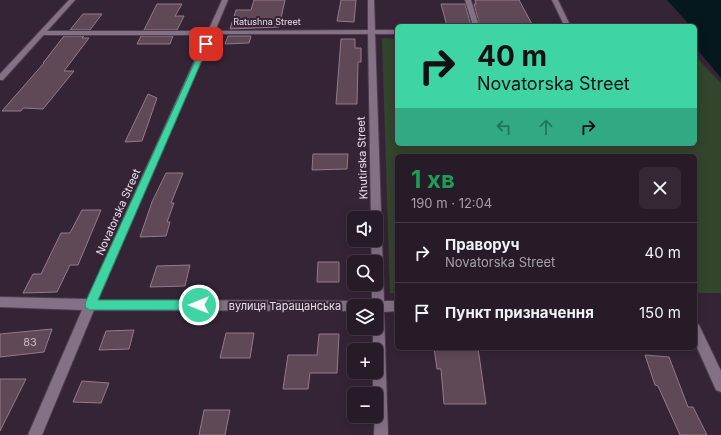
<!DOCTYPE html>
<html lang="uk">
<head>
<meta charset="utf-8">
<style>
	:root { --surface:#281b28; --page:#342834; --text:#f1f3f6; --muted:#a5a1a8; --line:#443945 }
	body { margin:0; font-family:Inter,sans-serif; background:var(--page); color:var(--text); height:100vh; display:flex; flex-direction:column; font-size:15px; white-space:nowrap }
	* { box-sizing:border-box; margin:0 }
	p { font-size:13px; color:var(--muted) }
	.icon { flex:none; width:22px; height:22px; fill:none; stroke:currentColor; stroke-width:2; stroke-linecap:round; stroke-linejoin:round }
	.map { position:relative; flex:1; overflow:hidden }
	.side { position:absolute; left:395px; top:154px; width:302px; height:196px; display:flex; flex-direction:column; background:var(--surface); border-radius:6px; box-shadow:0 2px 10px #0003,0 0 0 1px var(--line) }
	.side>* { flex:none }
	.banner { position:absolute; left:395px; top:24px; width:302px; height:122px; border-radius:6px; box-shadow:0 2px 10px #0003,0 0 0 1px var(--line); background:#3ed4a3; color:#111; overflow:hidden }
	.fabs { position:absolute; left:347px; top:211px; display:grid; gap:8px }
	.fabs a { display:grid; place-items:center; width:36px; height:36px; border-radius:6px; background:var(--surface); box-shadow:0 2px 10px #0003,0 0 0 1px var(--line); font-size:20px }
	.pin { position:absolute; display:grid; place-items:center; width:34px; height:34px; color:#fff; margin:-17px; border-radius:8px; box-shadow:0 2px 6px #0006 }
	.me { position:absolute; width:44px; margin:-22px; rotate:270deg; stroke-linejoin:round; filter:drop-shadow(0 0 3px #0008) }
	.turn { display:flex; align-items:center; gap:14px; height:84px; padding:0 16px; font-size:18px }
	.turn .icon { width:52px; height:52px; stroke-width:2.5 }
	.turn b { display:block; font-size:28px; line-height:34px }
	.lanes { display:flex; align-items:center; height:38px; padding:0 16px; background:#0003; justify-content:center; gap:20px; direction:ltr }
	.lanes .off { opacity:.35 }
	.round { display:grid; place-items:center; flex:none; width:42px; height:42px; border-radius:6px; background:var(--page) }
	.overview { display:flex; align-items:center; justify-content:space-between; height:68px; padding:0 16px }
	h1 { font-size:24px; font-weight:700; line-height:30px; color:#1e9e55 }
	ul { padding:0; list-style:none }
	li { display:flex; align-items:center; gap:12px; height:60px; padding:0 16px; border-top:1px solid var(--line) }
	li div { flex:1 }
	li b { display:block; font-size:15px }
	li em { font-style:normal }
	.map>svg:first-child { display:block }
</style>
</head>
<body>
<div class="map">
<svg width="721" height="435" viewBox="0 0 721 435">
	<rect width="100%" height="100%" fill="#352436"/>
	<!-- green -->
	<path fill="#33452c" d="M382,38l15,1v105h298v-88l26,27v210h-26v-137h-298v137h-7z"/>
	<!-- water -->
	<path fill="#05181b" d="M667,0h54v78l-26,-31v-21h-8v-4z"/>
	<!-- building -->
	<path fill="#604957" stroke="#947a8a" d="M254,0h31l-6,27 -49,2 6,-19h15z
		M341,0h15l-2,22 -17,-1z
		M475,0h44l14,26h-53l-6,-22h2z
		M157,4h25l-7,12h9l-7,14h-33z
		M441,4h24l6,22h-24z
		M83,14h19l-12,16h-20z
		M64,36h20l-2,2h7l-25,33h10l-31,38 -20,-1 -2,3h-19l42,-48h-1z
		M141,36h32l-3,8h-33z
		M228,36h23l-2,7 -24,1z
		M341,39h14v9h6v14h-3l-1,42h-21z
		M148,94l9,4 -15,43 -17,1z
		M313,154h35l-1,15 -35,1z
		M166,173h17l-12,30h3l-7,19h3l-4,14 -26,1 12,-35z
		M82,210h19l-23,55h-8l-13,27 -34,1 10,-19h8l20,-41h9z
		M318,262h21v20h-22z
		M190,265l-5,21 -35,1 7,-21z
		M52,329l-8,23 -44,5v-23z
		M134,330l-5,19 -30,1 7,-19z
		M226,333h28l-4,25h-30z
		M319,334h20l-2,39h-27l-2,16h-25l5,-34h29z
		M434,348h44l8,56h-42l-3,-35h-4z
		M645,355l24,2 19,50h5l14,28h-27l-22,-49 -3,-1z
		M0,379h26l-26,52z
		M82,381l27,2 -8,20 -28,-1z
		M204,410h26l-5,25h-26z"/>
	<g fill="none" stroke-linecap="round" stroke-linejoin="round">
		<!-- minor casing -->
		<g stroke="#4d3f4e" stroke-width="2">
			<path id="minor" d="M222,0h6l-13,31 153,-1v-30h6l1,30h22v4h-22l9,267h13v10l-13,1 4,123h-14l2,-41h-3v-22h3v-22h-3v-22h3v-22h-5l1,-3v-19h4v-22h-4l-1,-22h5v-22h-5l-3,-184h-155l-115,266 256,1 4,1 2,4h-6v5l-260,-1 -52,125h-14l54,-125 -82,-3v-10l87,2 119,-264h-164l-3,-2 3,-2h166z
				M465,0h6l8,26h-6z
				M552,0h6l11,23 -1,3h-6l1,-3z
				M695,323l4,2 22,46v21l-5,-2 -21,-47z"/>
		</g>
		<!-- tertiary casing -->
		<g stroke="#4d3f4e" stroke-width="2">
			<path id="tertiary" d="M69,0h6l-72,80h-3v-6z"/>
		</g>
		<!-- minor -->
		<use href="#minor" fill="#857186" fill-rule="evenodd"/>
		<!-- tertiary -->
		<use href="#tertiary" fill="#857186" fill-rule="evenodd"/>
	</g>
	<!-- route -->
	<path fill="#3ed4a3" stroke="#288a6a" d="M206,42l3,2 -111,256h101l4,2 1,3 -1,4 -4,1h-109l-4,-2 -1,-3 1,-4 117,-257z"/>
	<g text-anchor="middle" stroke-width="4" stroke-linejoin="round" paint-order="stroke">
		<!-- far-street labels -->
		<g font-size="9" fill="#e9deea" stroke="#352436">
			<text x="267" y="25">Ratushna Street</text>
		</g>
		<!-- street labels -->
		<g font-size="11" fill="#e9deea" stroke="#352436">
			<text transform="translate(362 158) rotate(-92)" y="4">Khutirska Street</text>
			<text transform="translate(118 212) rotate(-66)" y="4">Novatorska Street</text>
			<text x="285" y="310">вулиця Таращанська</text>
		</g>
		<!-- near-number labels -->
		<g font-size="11" fill="#c7b9c5">
			<text x="30" y="346">83</text>
		</g>
	</g>
</svg>
<div class="fabs">
<a><svg class="icon" aria-label="sound" viewBox="0 0 24 24"><path d="M4 9h4l5-4v14l-5-4H4zM17 9q2 3 0 6"/></svg></a>
<a><svg class="icon" aria-label="search" viewBox="0 0 24 24"><circle cx="10" cy="10" r="6"/><path d="M15 15l6 6"/></svg></a>
<a><svg class="icon" aria-label="layers" viewBox="0 0 24 24"><path d="M12 4l9 5-9 5-9-5zM3 14l9 5 9-5"/></svg></a>
<a>+</a>
<a>−</a>
</div>
<div class="pin" style="left:206px;top:44px;background:#d93025"><svg class="icon" aria-label="arrive" viewBox="0 0 24 24"><path d="M6 21V4h12l-3 4 3 4H6"/></svg></div>
<svg class="me" style="left:199px;top:305px" viewBox="-20 -20 40 40"><circle r="17" fill="#3ed4a3" stroke="#fff" stroke-width="3"/><path d="M0-11L8 9 0 5-8 9z" fill="#fff"/></svg>
<div class="banner">
<div class="turn"><svg class="icon" aria-label="right" viewBox="0 0 24 24"><path d="M7 20v-9h11M14 6l5 5-5 5"/></svg><div><b>40 m</b>Novatorska Street</div></div>
<div class="lanes"><svg class="icon off" aria-label="left" viewBox="0 0 24 24"><path d="M17 20v-9H6M10 6l-5 5 5 5"/></svg><svg class="icon off" aria-label="ahead" viewBox="0 0 24 24"><path d="M12 20V5M6 11l6-6 6 6"/></svg><svg class="icon" aria-label="right" viewBox="0 0 24 24"><path d="M7 20v-9h11M14 6l5 5-5 5"/></svg></div>
</div>
<section class="side">
<div class="overview"><div><h1>1 хв</h1><p>190 m · 12:04</p></div><a class="round"><svg class="icon" aria-label="close" viewBox="0 0 24 24"><path d="M6 6l12 12M18 6L6 18"/></svg></a></div>
<ul>
<li><svg class="icon" aria-label="right" viewBox="0 0 24 24"><path d="M7 20v-9h11M14 6l5 5-5 5"/></svg><div><b>Праворуч</b><p>Novatorska Street</p></div><em>40 m</em></li>
<li><svg class="icon" aria-label="arrive" viewBox="0 0 24 24"><path d="M6 21V4h12l-3 4 3 4H6"/></svg><div><b>Пункт призначення</b></div><em>150 m</em></li>
</ul>
</section>
</div>
</body>
</html>
